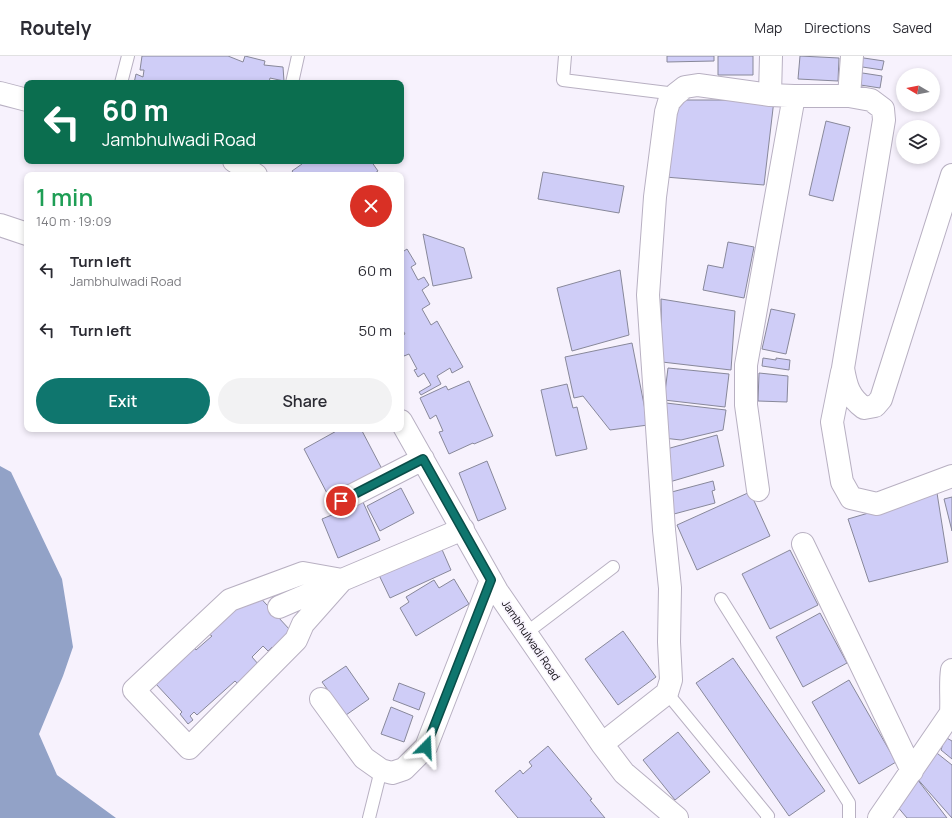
<!DOCTYPE html>
<html lang="en">
<head>
<meta charset="utf-8">
<style>
	:root { --surface:#fff; --page:#f2f2f3; --text:#2b2b33; --muted:#7c7c81; --line:#e1e1e2; --accent:#0f766e }
	body { margin:0; font-family:Manrope,sans-serif; background:var(--page); color:var(--text); height:100vh; display:flex; flex-direction:column; font-size:15px; white-space:nowrap }
	* { box-sizing:border-box; margin:0 }
	p { font-size:13px; color:var(--muted) }
	.icon { flex:none; width:22px; height:22px; fill:none; stroke:currentColor; stroke-width:2; stroke-linecap:round; stroke-linejoin:round }
	.map { position:relative; flex:1; overflow:hidden }
	.details { position:absolute; left:24px; top:116px; width:380px; height:260px; display:flex; flex-direction:column; background:var(--surface); border-radius:8px; box-shadow:0 2px 6px #0003 }
	.details>* { flex:none }
	.banner { position:absolute; left:24px; top:24px; width:380px; height:84px; border-radius:8px; box-shadow:0 2px 6px #0003; background:#0b6e4f; color:#fff; overflow:hidden }
	.needle { width:26px; rotate:280deg }
	.controls { position:absolute; left:896px; top:12px; display:grid; gap:8px }
	.controls a { display:grid; place-items:center; width:44px; height:44px; border-radius:50%; background:var(--surface); box-shadow:0 2px 6px #0003; font-size:20px }
	.pin { position:absolute; display:grid; place-items:center; width:34px; height:34px; color:#fff; margin:-17px; border:2px solid #fff; border-radius:50%; box-shadow:0 1px 4px #0007 }
	.me { position:absolute; width:44px; margin:-22px; rotate:21deg; stroke-linejoin:round; filter:drop-shadow(0 0 3px #0008) }
	.turn { display:flex; align-items:center; gap:14px; height:84px; padding:0 12px; font-size:18px }
	.turn .icon { width:52px; height:52px; stroke-width:2.5 }
	.turn b { display:block; font-size:28px; line-height:34px }
	.round { display:grid; place-items:center; flex:none; width:42px; height:42px; border-radius:21px; background:var(--page) }
	.overview { display:flex; align-items:center; justify-content:space-between; height:68px; padding:0 12px }
	h1 { font-size:24px; font-weight:600; line-height:30px; color:#1e9e55 }
	.button { display:flex; gap:8px; margin-top:auto; padding:8px 12px }
	.button a { flex:1; height:46px; border-radius:24px; background:var(--accent); color:#fff; font-size:16px; font-weight:600; line-height:46px; text-align:center }
	.button a+a { background:var(--page); color:var(--text) }
	ul { padding:0; list-style:none }
	li { display:flex; align-items:center; gap:12px; height:60px; padding:0 12px }
	li div { flex:1 }
	li b { display:block; font-size:15px }
	li em { font-style:normal }
	header { display:flex; align-items:center; gap:24px; box-sizing:border-box; height:56px; padding:0 20px; background:var(--surface); border-bottom:1px solid var(--line) }
	header strong { font-size:19px }
	nav { display:flex; gap:22px; margin-inline-start:auto; font-size:14px }
	.map>svg:first-child { display:block }
</style>
</head>
<body>
<header>
<strong>Routely</strong>
<nav><a>Map</a><a>Directions</a><a>Saved</a></nav>
</header>
<div class="map">
<svg width="952" height="762" viewBox="0 0 952 762">
	<rect width="100%" height="100%" fill="#f7f2fd"/>
	<!-- water -->
	<path fill="#92a2c7" d="M0,410l11,6 51,107 11,68 -10,29 -24,58 18,41 59,43h-116z"/>
	<!-- building -->
	<path fill="#cfcdf7" stroke="#88889a" d="M142,0h86l15,6 2,-6 20,5 -1,4 19,2 1,14 -14,-3 -1,5h-135l2,-9 7,3 1,-7h-4z
		M667,0h47v5l-47,1z
		M718,0h35v19h-35z
		M800,0l39,2 -1,23 -40,-2z
		M857,1l27,4 -2,9 -26,-4z
		M856,16l26,4 -2,12 -26,-4z
		M677,44h97l-10,85 -99,-8z
		M826,65l24,6 -17,74 -24,-6z
		M300,105h71l7,10 -6,4h-77l-3,-4 10,-7z
		M543,116l81,14 -5,27 -81,-14z
		M423,178l41,14 8,30 -39,8z
		M728,186l26,5 -10,51 -41,-8 5,-25 15,3z
		M407,193l9,15 -5,3 7,13 6,-3 5,8 -7,5 8,14 -8,5 9,16 6,-4 26,46 -11,6 -2,-5 -13,8 4,8 -20,11 -2,-3 12,-7 -7,-12 -6,4 -4,-7 3,-1 -8,-15 -5,2 -3,-5v-7l2,-1 -2,-7 4,-2 -4,-7v-74z
		M620,214l9,65 -57,16 -15,-63z
		M661,243l74,12 -4,59 -69,-8z
		M771,253l24,5 -9,40 -24,-5z
		M632,287l16,82 -38,5 -27,-34 -9,2 -9,-41z
		M763,302l13,2v-2l14,2 -1,10 -27,-4z
		M668,312l61,6 -4,33 -61,-7z
		M759,317l29,3 -1,26 -29,-1z
		M469,325l24,55 -19,8 -1,-1 -24,11 -10,-22 4,-1 -7,-16 -6,4 -10,-21 26,-12 2,4z
		M567,328l6,24 4,-1 10,42 -31,7 -15,-66z
		M666,347l60,7 -3,20 -42,10 -18,-2z
		M340,373h21l21,40 -53,28 -25,-48z
		M717,379l7,31 -58,17 -3,-33z
		M487,405l19,48 -28,12 -19,-48z
		M713,425l2,9 -3,1 3,12 -41,11 -6,-21z
		M401,432l13,25 -34,18 -13,-25z
		M750,436l20,44 -73,34 -20,-45z
		M937,437l11,69 -79,20 -21,-63z
		M952,441v34l-8,-32z
		M363,446l17,38 -42,18 -16,-39z
		M440,489l11,25 -61,28 -12,-25z
		M790,494l28,55 -48,24 -28,-55z
		M454,523l15,25 -53,32 -16,-28 9,-6 -3,-5 28,-17 5,8z
		M255,536l35,38 -17,18 -1,-1 -4,4 -5,-5 -11,11 7,8 -21,19 -3,-3 -38,34 -3,-3 -4,4 3,4 -5,4 -8,-10 2,-2 -27,-29 39,-36 2,3 16,-14 -3,-2z
		M820,557l27,50 -44,24 -27,-50z
		M623,575l33,46 -38,28 -33,-46z
		M733,602l92,133 -36,25 -93,-133z
		M346,610l23,33 -23,16 -24,-33z
		M849,624l47,82 -37,22 -47,-82z
		M399,627l26,10 -6,17 -26,-10z
		M391,651l22,9 -9,26 -23,-8z
		M678,676l32,40 -35,28 -32,-40z
		M945,681l7,4v18l-11,-9z
		M548,690l44,53 -2,1 15,18h-87l-23,-27 25,-21 3,4 9,-8 -3,-4z
		M933,694l19,15v53l-38,-43z
		M917,723l30,39h-40l-11,-13z"/>
	<g fill="none" stroke-linecap="round" stroke-linejoin="round">
		<!-- service casing -->
		<g stroke="#b8b0c2" stroke-width="14">
			<path id="service" d="M565,0l-2,24 113,14
				M121,27l7,-27
				M292,27l6,-27
				M721,543l128,204v15
				M526,577l87,-66
				M667,637l101,123 -1,2
				M369,762l12,-48"/>
		</g>
		<!-- minor casing -->
		<g stroke="#b8b0c2" stroke-width="24">
			<path id="minor" d="M0,37l27,7
				M770,39l1,-39
				M849,40l3,-40
				M234,105l22,14
				M0,169l27,9
				M842,316l-10,50 10,60 9,16 26,6 75,-28
				M401,365l96,170 105,153 22,29 53,45
				M758,434l-12,-85v-40l48,-269
				M341,445l82,-42
				M803,488l109,227
				M342,524l-39,44 -7,16 -107,108 -55,-58 96,-90 73,-27 39,7 121,-51
				M279,551l58,-25
				M321,643l43,59 17,12 11,3 12,-4 22,-22 65,-167
				M602,688l65,-51 4,-13 -2,-38 1,-54 -6,-58 -16,-235 7,-98 11,-85 3,-10 7,-8 9,-7 13,-2 72,10 24,1h55l22,4 12,9 1,11 -41,248c3,18 6,29 21,40l11,-2 6,-7 71,-224
				M879,762l72,-105c1,-15 -1,-29 1,-43"/>
		</g>
		<!-- service -->
		<use href="#service" stroke="#fff" stroke-width="12"/>
		<!-- minor -->
		<use href="#minor" stroke="#fff" stroke-width="22"/>
	</g>
	<g fill="none" stroke-linecap="round" stroke-linejoin="round">
		<!-- route casing -->
		<g stroke="#0a4d48" stroke-width="10">
			<path id="route" d="M341,445l82,-42 68,121 -65,167"/>
		</g>
		<!-- route -->
		<use href="#route" stroke="#0f766e" stroke-width="7"/>
	</g>
	<g text-anchor="middle" stroke-width="3" stroke-linejoin="round" paint-order="stroke">
		<!-- street labels -->
		<g font-size="11" fill="#0d0b10" stroke="#f7f2fd">
			<text transform="translate(531 584) rotate(56)" y="4">Jambhulwadi Road</text>
		</g>
	</g>
</svg>
<div class="controls">
<a><svg class="needle" viewBox="-14 -14 28 28"><path d="M0-13l5 13h-10z" fill="#e53935"/><path d="M0 13l5-13h-10z" fill="#7c7c81"/></svg></a>
<a><svg class="icon" aria-label="layers" viewBox="0 0 24 24"><path d="M12 4l9 5-9 5-9-5zM3 14l9 5 9-5"/></svg></a>
</div>
<div class="pin" style="left:341px;top:445px;background:#d93025"><svg class="icon" aria-label="arrive" viewBox="0 0 24 24"><path d="M6 21V4h12l-3 4 3 4H6"/></svg></div>
<svg class="me" style="left:426px;top:691px" viewBox="-20 -20 40 40"><path d="M0-17L14 15 0 8-14 15z" fill="#0f766e" stroke="#fff" stroke-width="4"/></svg>
<div class="banner">
<div class="turn"><svg class="icon" aria-label="left" viewBox="0 0 24 24"><path d="M17 20v-9H6M10 6l-5 5 5 5"/></svg><div><b>60 m</b>Jambhulwadi Road</div></div>
</div>
<section class="details">
<div class="overview"><div><h1>1 min</h1><p>140 m · 19:09</p></div><a class="round" style="background:#d93025;color:#fff"><svg class="icon" aria-label="close" viewBox="0 0 24 24"><path d="M6 6l12 12M18 6L6 18"/></svg></a></div>
<ul>
<li><svg class="icon" aria-label="left" viewBox="0 0 24 24"><path d="M17 20v-9H6M10 6l-5 5 5 5"/></svg><div><b>Turn left</b><p>Jambhulwadi Road</p></div><em>60 m</em></li>
<li><svg class="icon" aria-label="left" viewBox="0 0 24 24"><path d="M17 20v-9H6M10 6l-5 5 5 5"/></svg><div><b>Turn left</b></div><em>50 m</em></li>
</ul>
<div class="button"><a>Exit</a><a>Share</a></div>
</section>
</div>
</body>
</html>
